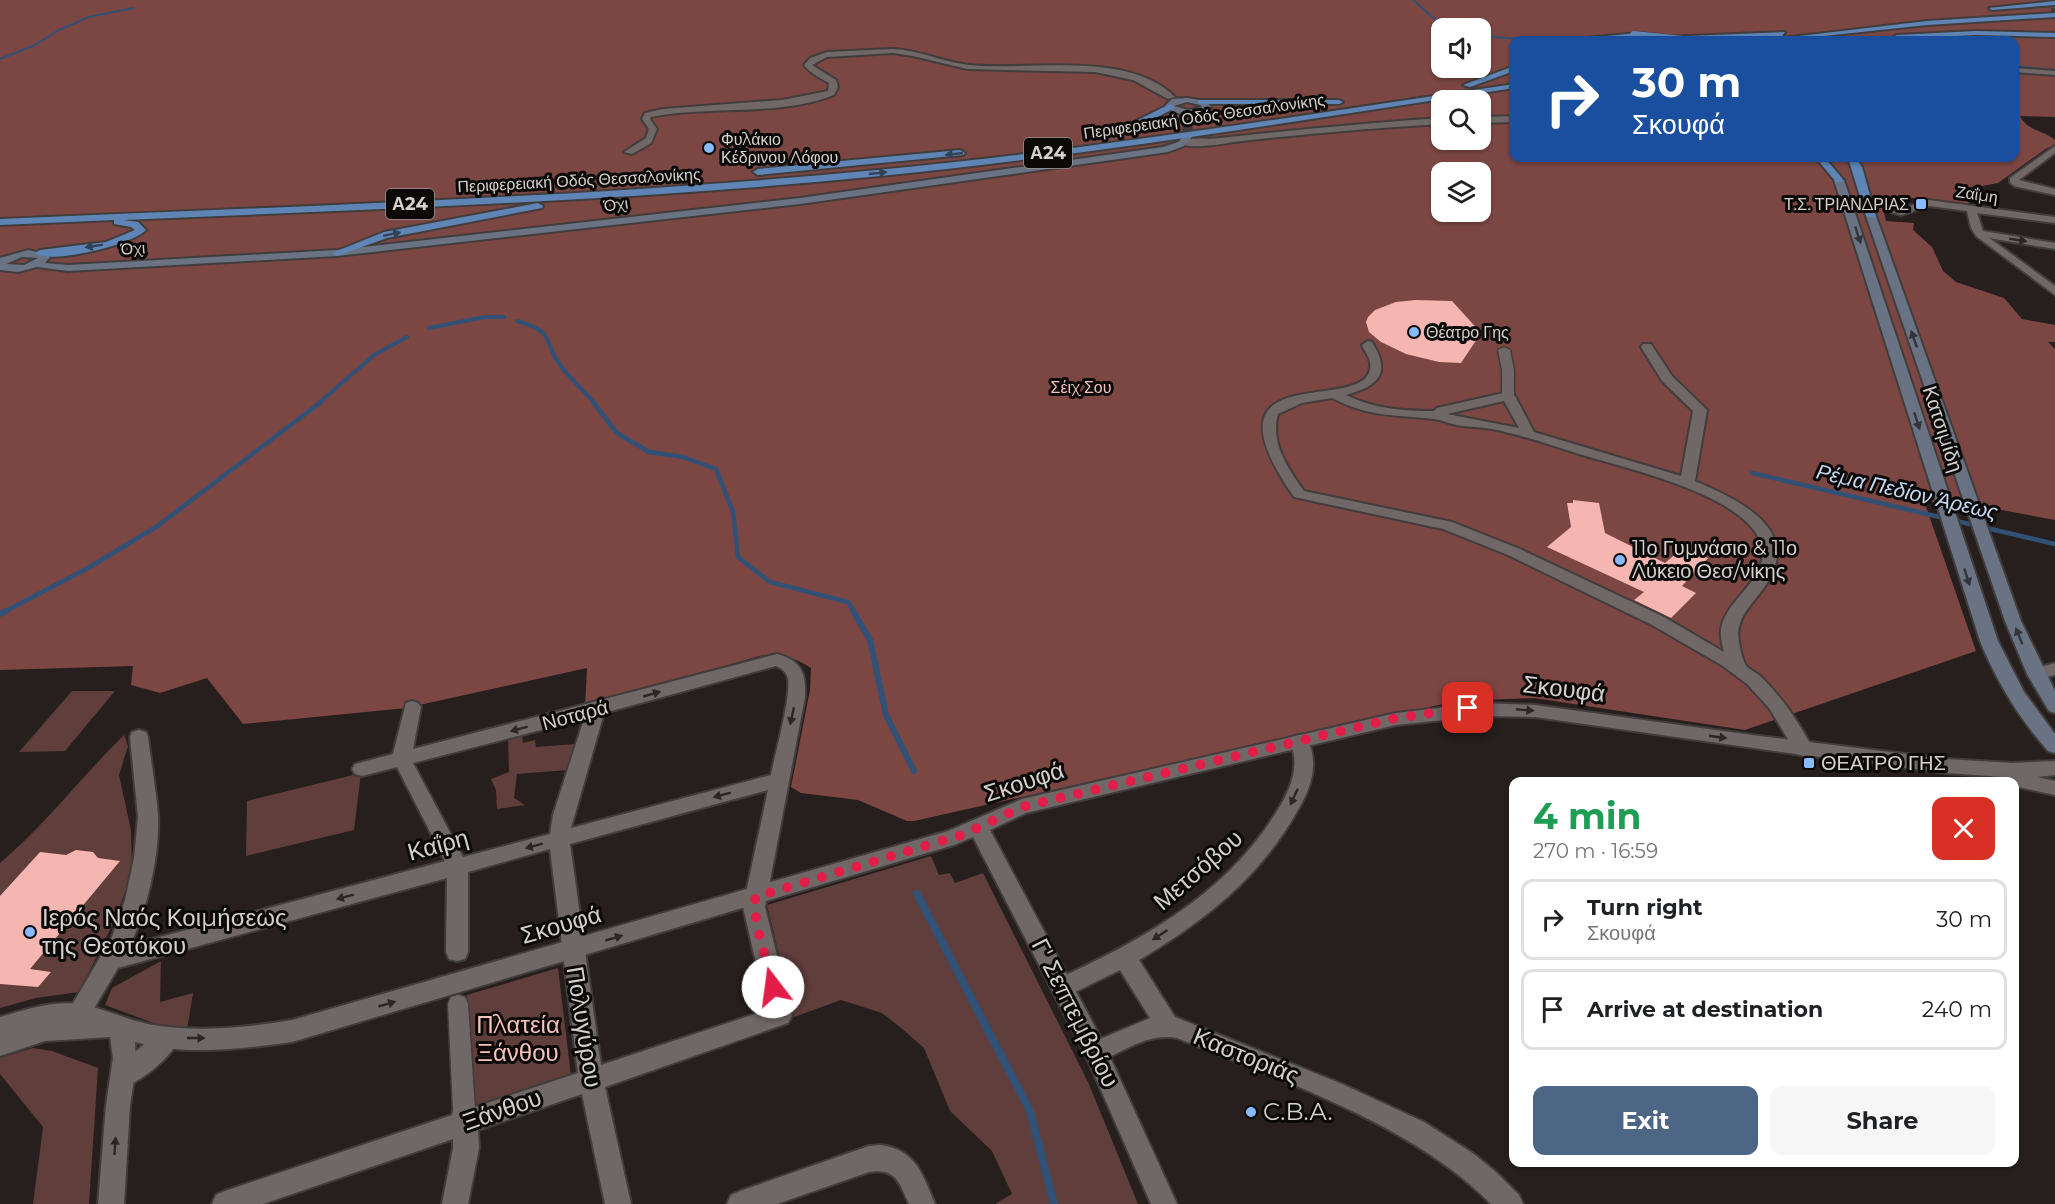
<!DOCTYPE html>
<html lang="en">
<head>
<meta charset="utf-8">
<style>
	:root { --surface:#fff; --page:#f6f6f6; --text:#202124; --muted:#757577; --line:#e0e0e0; --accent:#4e6685 }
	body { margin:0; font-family:Montserrat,sans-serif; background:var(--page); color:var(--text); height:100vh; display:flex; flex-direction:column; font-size:22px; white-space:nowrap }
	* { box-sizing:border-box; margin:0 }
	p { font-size:20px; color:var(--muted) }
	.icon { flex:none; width:33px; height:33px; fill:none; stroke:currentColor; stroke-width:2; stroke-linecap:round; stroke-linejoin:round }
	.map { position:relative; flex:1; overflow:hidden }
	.drawer { position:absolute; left:1509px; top:777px; width:510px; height:390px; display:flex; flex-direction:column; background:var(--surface); border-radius:12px; box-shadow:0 2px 4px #0004 }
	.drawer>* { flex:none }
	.guide { position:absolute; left:1509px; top:36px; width:510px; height:126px; border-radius:12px; box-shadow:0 2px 4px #0004; background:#1a4fa0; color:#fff; overflow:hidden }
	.buttons { position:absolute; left:1431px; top:18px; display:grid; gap:12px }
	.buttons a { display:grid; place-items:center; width:60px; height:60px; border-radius:12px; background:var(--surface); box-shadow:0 2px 4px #0004; font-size:30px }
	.pin { position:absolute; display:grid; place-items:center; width:51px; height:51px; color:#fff; margin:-26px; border-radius:12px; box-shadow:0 3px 9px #0006 }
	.me { position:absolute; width:66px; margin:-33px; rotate:345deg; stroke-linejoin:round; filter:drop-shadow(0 0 4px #0008) }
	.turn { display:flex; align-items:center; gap:21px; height:126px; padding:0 24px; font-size:27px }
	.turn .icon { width:78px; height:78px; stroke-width:2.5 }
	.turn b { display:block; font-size:42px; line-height:51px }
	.round { display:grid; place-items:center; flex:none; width:63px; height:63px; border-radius:12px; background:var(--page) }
	.overview { display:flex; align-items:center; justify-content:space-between; height:102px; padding:0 24px }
	h1 { font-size:36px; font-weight:700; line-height:45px; color:#1e9e55 }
	.primary-button { display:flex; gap:12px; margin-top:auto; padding:12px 24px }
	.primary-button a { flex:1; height:69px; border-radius:12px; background:var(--accent); color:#fff; font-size:24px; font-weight:700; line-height:69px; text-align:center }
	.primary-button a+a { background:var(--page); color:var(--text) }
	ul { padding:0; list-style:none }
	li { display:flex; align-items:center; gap:18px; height:81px; margin:0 12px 9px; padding:0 12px; border:3px solid var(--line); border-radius:12px }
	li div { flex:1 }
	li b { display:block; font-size:22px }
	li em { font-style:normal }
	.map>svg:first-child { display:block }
</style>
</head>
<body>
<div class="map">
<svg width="2055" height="1204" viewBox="0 0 2055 1204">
	<rect width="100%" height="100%" fill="#261f1e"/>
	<!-- green -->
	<path fill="#603e3c" d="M72,691h43l-50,60 -46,1z
		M522,734l1,9 12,-3 1,7 39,-3 -8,26 -50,4 -3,24 11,7 -28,4 -1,-19 -5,-11 18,-7 -1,-34z
		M124,735l4,11 -9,29 12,55 1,37 -3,14 -14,39 -36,72 -43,6 -36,10v-145c45,-38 82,-87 124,-128z
		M361,773l-7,57 -108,26 1,-55z
		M931,856l8,19 11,-2 5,10 28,-10 105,209 50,122h-143l17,-10 -20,-43 -42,-40 -26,-63 -24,-21 -18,-14 -41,-13 -47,17 -27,-112z
		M161,961l-1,41 33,-9 -6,37 -20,-2 -62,-23 7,-17z
		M558,968l13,108 -98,31 -6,-112z
		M33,1048l19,3 46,17 -9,136h-56l10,-77 -43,-53v-16z"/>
	<!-- forest -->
	<path fill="#7c4643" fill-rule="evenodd" d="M0,0h2055v117l-35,-1c7,15 24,14 35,24v6l-8,2 -49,35 -21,4 -7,5 3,2 -6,12 -54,-8h-26l-5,6 4,17 28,2 -1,7 19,17 11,24 13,11 48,16 18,21 33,6v17h-7l7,7v171l-64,-12 -67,-7 52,150 -231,79 -211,-32 -76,3 -111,23 -433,97h-7l-49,-21 -57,-7 -10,-6 19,-97 1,-22c-17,-11 -32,-16 -52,-12l-174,51 2,-39 -181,40 -163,16 -36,-46 -47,15 -29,-8 2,-19 -133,4zM1442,28h38v40h-38zM1514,40h500v118h-500zM1442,100h38v40h-38zM1442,172h38v40h-38z"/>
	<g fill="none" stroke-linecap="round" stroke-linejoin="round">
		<!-- stream-far4 -->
		<path stroke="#315177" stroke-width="2" d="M1413,0l32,28
			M1480,36l58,4
			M0,59l35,-14 24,-15 30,-13 45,-9
			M2014,66l41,4"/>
		<!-- stream-far3 -->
		<path stroke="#315177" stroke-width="4" d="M517,321c40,12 24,17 43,44 10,13 23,26 35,38
			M429,328l56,-11h19
			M319,403l55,-48 33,-18"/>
		<!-- stream-far2 -->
		<path stroke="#315177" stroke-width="4.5" d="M593,402l24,31 32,19 34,5 33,12 17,43 5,45 32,25 78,20 6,10
			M1752,473l303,71
			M4,612l84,-44 68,-41 165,-125"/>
		<!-- stream-far1 -->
		<path stroke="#315177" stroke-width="6" d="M853,611l17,29 16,75 28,56
			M0,614l6,-3"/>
		<!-- stream -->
		<path stroke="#315177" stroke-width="8" d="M917,894l113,217 24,93"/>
	</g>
	<!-- building -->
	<path fill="#f5b5b1" d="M1416,300l36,1 29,32 -20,30 -22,-1 -33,-8 -25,-12 -12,-10 -3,-10 2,-5 7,-7 21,-8z
		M1573,500l26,3 6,30 60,30 14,-12 5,2 5,-3 19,8 -26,28 14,7 -25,25 -37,-18 10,-8 -97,-45 24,-20 -4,-24h6z
		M76,850l17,2 5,6 22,3 -90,108 21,3 -13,15 -38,-3v-88l40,-44 26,3z"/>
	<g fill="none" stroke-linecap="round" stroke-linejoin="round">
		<!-- secondary-tunnel -->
		<path stroke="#403a39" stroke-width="10" stroke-dasharray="10 4.5" stroke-linecap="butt" d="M1187,121l1,16"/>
		<!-- trunk-tunnel -->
		<path stroke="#403a39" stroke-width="8" stroke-dasharray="8 4" stroke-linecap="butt" d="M2055,8v4"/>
		<!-- pedestrian casing -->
		<g stroke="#413d3c" stroke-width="3">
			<path id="pedestrian" d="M1504,347l6,3 4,20v26l-6,4 -6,-4v-26l-4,-20z
				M458,995l7,2 3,7 7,106 -3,8 -8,3 -8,-3 -3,-8 -5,-106 3,-7z"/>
		</g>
		<!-- minor casing -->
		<g stroke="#413d3c" stroke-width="4">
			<path id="minor" d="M893,49c26,1 50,13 76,16 61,6 159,-15 206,32l-7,2 -35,-19 -38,-8 -128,-3 -54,-13 -20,-3 -66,4 -15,8 24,15 2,7 -4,8c-55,22 -125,10 -183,22l-1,2 7,10 -6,14 -19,11 -8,-2 22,-14 3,-9 -7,-10 3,-6 18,-4 119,-9 46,-9 1,-8c-9,-5 -18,-9 -25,-18l6,-7 17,-6z
				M2014,68l41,3v4l-41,-3z
				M1514,116v6l-34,1v-6z
				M1442,118v6c-70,4 -139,10 -208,18 -13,2 -45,8 -54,1 9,-7 28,-3 40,-5 74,-8 147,-15 222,-20z
				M2055,146v7l-36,27 36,9v6l-41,-9 -4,-4v-4z
				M1980,231l75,55v9l-79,-59v-4z
				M1368,341l4,1c20,32 6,44 -26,53 28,14 58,16 88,16l3,-3 71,-16 7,4 19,36 147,44 12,-65 -31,-30 -21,-34 2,-3h8l21,32 35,34 -12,71c49,21 113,52 65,112 -12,16 -25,28 -21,49 1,6 3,16 6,22 3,5 10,8 14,11 8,7 15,16 22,24 12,15 23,33 32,50l-2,5 -7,2 -7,-2 -28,-46 -22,-24 -24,-18 -71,-41 -144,-70 -65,-26 -149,-32c-104,-149 84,-76 76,-135 -1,-6 -6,-12 -8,-17zM1332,398c39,20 61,16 102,21 7,1 14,4 22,6 12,2 24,2 36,4 30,6 58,16 87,25 46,14 163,40 181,87 14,36 -34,56 -39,88 -1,8 1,15 3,23l-60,-35 -144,-68 -68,-27 -148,-31c-16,-23 -34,-48 -26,-77l24,-11zM1504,401l15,27 -72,-14z
				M777,654c25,7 29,19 28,43l-40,210 27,109 -4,7 -183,64 26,117h-26l-23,-110 -104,36 1,18 -11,56h-26l11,-56v-9l-190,65h-51l4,-9 9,-4 227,-76 3,-13 9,-4 9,4 2,5 103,-34 -28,-224 -82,23v80l-3,7 -8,2 -8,-2 -3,-7 1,-74 -329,90 -32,54 -8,3 -8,-3 -4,-7 46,-78 13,-37 9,-42 4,-41 -8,-80 2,-5 7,-2 7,2 2,5c3,26 8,52 10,78 2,39 -11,96 -28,130l315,-84 -48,-94 -35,9 -7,-2 -3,-5 3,-5 38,-10 13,-51 6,-2 6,2 3,4 -8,42zM776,666c6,2 11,7 12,13 3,19 -13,75 -17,96l-200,53 33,-115zM584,719l-31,96 -3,19 -87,23 -50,-94zM768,790l-25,117 24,103 -166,55 -31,-221z
				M2055,663v12l-19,5 -6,-2 -3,-4 3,-4z
				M1299,735l7,2c15,27 4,53 -11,78 -38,65 -92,107 -156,145l36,57 167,67 82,38 50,32 23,19 22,22 4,9h-32c-79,-80 -211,-124 -314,-166 -30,-6 -55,15 -81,25l-8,-3 -4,-8 4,-8 62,-26 -30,-48 -49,24 -8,3 -8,-3 -3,-7 3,-7c86,-39 172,-86 222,-169 13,-21 24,-45 13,-69l2,-5z
				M168,1027l8,3 4,8c-10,20 -35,41 -56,49l-9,-3 -3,-8c4,-9 46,-45 56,-49z
				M881,1145c35,5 42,30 54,59h-26c-10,-22 -13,-36 -40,-32l-92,32h-50l4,-9 9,-4 129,-45z"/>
		</g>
		<!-- tertiary casing -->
		<g stroke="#413d3c" stroke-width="4">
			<path id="tertiary" d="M1929,200l126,17v6l-78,-10 6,18 72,12v6l-79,-13 -5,-8 -4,-17 -38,-5 -28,9 -10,-3z
				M1482,703l53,2 217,30 195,24 65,4 43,-2v14l-18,2 18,4v14l-41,-9v-4h-11l-1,-5 -55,-4 -151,-19 -261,-37 -53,-1 -86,9 -370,88 -36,17 114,214 73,160h-26l-64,-146 -114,-221 -19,8 -662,197c-51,7 -107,14 -157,0l1,25 -6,38 -6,99h-26l8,-99 7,-47 -3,-21 -65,4 -45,15v-39c27,-8 57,-18 85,-12 26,6 49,18 75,21 44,6 89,1 132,-6l656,-189 74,-32 374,-86z"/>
		</g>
		<!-- secondary casing -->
		<g stroke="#413d3c" stroke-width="4">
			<path id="secondary" d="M1187,98l19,3 5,6c-12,11 -34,10 -46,-1l7,-7zM1187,102l13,3 2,2 -14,3 -14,-4z
				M1185,135l7,2 -8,9 -16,6 -368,52 -463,52 -269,15 -31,-4 -19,5 -18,-2v-12l28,-8 21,5 1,2 -5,6 23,2 269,-15 463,-52 363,-51 15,-5zM22,257l16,1 -14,7 -18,-1z
				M1839,177l5,3 154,461 26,51 31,42v19l-7,-2c-29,-33 -51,-69 -68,-110l-146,-461z
				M1871,213l5,3 145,405 34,70v22l-6,-2 -22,-37 -22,-53 -139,-405z"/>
		</g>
		<!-- trunk casing -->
		<g stroke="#413d3c" stroke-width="4">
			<path id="trunk" d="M2055,1v4l-63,5 -3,-2z
				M2055,13v4l-128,8 -141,15h-20l161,-19z
				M1976,31l79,2v4l-79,-2 -79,4 -4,-2 4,-2z
				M1785,32l-3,4 -102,4 -20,-1 4,-2z
				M1637,33l-3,4 -51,3 4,-2z
				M1514,66v5l-44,16 -7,-2z
				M1514,84v4c-211,32 -422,67 -634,88 -251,25 -504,33 -757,44l15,2 8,8c-14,15 -96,35 -111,23l5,-3 66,-8 29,-12 -4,-3 -17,-3v-4l-114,5v-6c293,-13 586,-21 877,-49 214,-20 425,-55 637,-86z
				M1201,100h138l4,2 -4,2h-141v-4z
				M1170,104l4,3 -1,2 -33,17 -45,13 -4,-3 43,-14z
				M960,150l5,3 -2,2 -205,20 -5,-3 5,-3z
				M1816,158h9l17,20v4h-6z
				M1848,158h8l6,9 14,49 -1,2 -9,-2z
				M538,203l5,3 -1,2 -155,30 -50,18 -5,-3 52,-21z"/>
		</g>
		<!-- pedestrian -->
		<use href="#pedestrian" fill="#706867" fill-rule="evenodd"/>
		<!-- minor -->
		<use href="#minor" fill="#706867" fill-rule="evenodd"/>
		<!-- tertiary -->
		<use href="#tertiary" fill="#706867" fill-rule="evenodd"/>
		<!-- secondary -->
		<use href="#secondary" fill="#6a7384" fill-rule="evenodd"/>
		<!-- trunk -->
		<use href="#trunk" fill="#5f85b6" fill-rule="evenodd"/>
		<!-- trunk-bridge casing -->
		<g stroke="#413d3c" stroke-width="9" stroke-linecap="butt">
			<path id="trunk-bridge" d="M1634,35l49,5"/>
		</g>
		<!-- trunk-bridge -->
		<use href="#trunk-bridge" stroke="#5f85b6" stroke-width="8"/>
	</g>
	<!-- one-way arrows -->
	<defs><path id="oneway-solid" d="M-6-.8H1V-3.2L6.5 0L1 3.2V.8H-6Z" transform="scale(1.5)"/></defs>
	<g fill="#314157">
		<use href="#oneway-solid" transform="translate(954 154) rotate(174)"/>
		<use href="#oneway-solid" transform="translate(878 173) rotate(-6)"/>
		<use href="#oneway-solid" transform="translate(392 234) rotate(-12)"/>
		<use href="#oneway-solid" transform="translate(94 246) rotate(171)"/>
	</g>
	<g fill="#32343a">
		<use href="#oneway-solid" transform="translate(1858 235) rotate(72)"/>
		<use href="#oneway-solid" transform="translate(1914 339) rotate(-109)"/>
		<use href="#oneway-solid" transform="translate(1917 421) rotate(72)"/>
		<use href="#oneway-solid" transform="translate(1967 577) rotate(72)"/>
		<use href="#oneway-solid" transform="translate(2019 636) rotate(-112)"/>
	</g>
	<g fill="#2a2625">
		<use href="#oneway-solid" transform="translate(2018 240) rotate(9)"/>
		<use href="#oneway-solid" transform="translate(652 694) rotate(-16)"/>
		<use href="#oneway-solid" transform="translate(1525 710) rotate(5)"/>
		<use href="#oneway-solid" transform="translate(792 716) rotate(102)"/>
		<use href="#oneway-solid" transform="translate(519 729) rotate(165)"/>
		<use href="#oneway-solid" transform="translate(1718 737) rotate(8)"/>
		<use href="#oneway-solid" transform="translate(722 795) rotate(165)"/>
		<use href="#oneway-solid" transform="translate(1294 797) rotate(115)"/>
		<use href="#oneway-solid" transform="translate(534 846) rotate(165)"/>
		<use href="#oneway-solid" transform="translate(345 897) rotate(165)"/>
		<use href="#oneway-solid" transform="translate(1160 935) rotate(147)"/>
		<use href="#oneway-solid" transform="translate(614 938) rotate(-16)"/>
		<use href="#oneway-solid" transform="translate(387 1004) rotate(-16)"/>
		<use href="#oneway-solid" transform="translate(196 1038)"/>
		<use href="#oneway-solid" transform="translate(115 1146) rotate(-86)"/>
	</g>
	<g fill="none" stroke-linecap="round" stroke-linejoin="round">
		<!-- route -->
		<path stroke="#e11d48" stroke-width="10" stroke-dasharray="0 18" d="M773,987l-17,-65 -1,-25 207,-62 60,-28 374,-89 72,-10"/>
	</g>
	<!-- markers -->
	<g fill="#87bbfb" stroke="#0c0a09" stroke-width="2">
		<circle cx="709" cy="148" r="6"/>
		<rect x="1915" y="198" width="12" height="12" rx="3"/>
		<circle cx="1414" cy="332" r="6"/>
		<circle cx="1620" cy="560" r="6"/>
		<rect x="1803" y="757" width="12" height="12" rx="3"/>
		<circle cx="30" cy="932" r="6"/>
		<circle cx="1251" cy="1112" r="6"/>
	</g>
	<g text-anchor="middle" stroke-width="6" stroke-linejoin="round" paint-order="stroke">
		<!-- far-street labels -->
		<g font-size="16" fill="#d4d0cf" stroke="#0c0a09">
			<text transform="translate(1204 116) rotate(-8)" y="6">Περιφερειακή Οδός Θεσσαλονίκης</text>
			<text transform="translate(579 180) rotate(-3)" y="6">Περιφερειακή Οδός Θεσσαλονίκης</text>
			<text transform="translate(1977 194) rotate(8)" y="6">Ζαΐμη</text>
			<text transform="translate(616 204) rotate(-7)" y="6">Όχι</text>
			<text transform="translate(133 248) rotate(-3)" y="6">Όχι</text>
		</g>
		<!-- far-poi labels -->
		<g font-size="16" fill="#d4d0cf" stroke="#0c0a09" text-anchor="start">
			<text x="721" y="145">Φυλάκιο<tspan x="721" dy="18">Κέδρινου Λόφου</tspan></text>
			<text x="1909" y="210" text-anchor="end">Τ.Σ. ΤΡΙΑΝΔΡΙΑΣ</text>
			<text x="1426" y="338">Θέατρο Γης</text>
		</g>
		<!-- far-park labels -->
		<g font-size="16" fill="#f7c1bc" stroke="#0c0a09">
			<text x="1081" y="393">Σέιχ Σου</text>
		</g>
		<!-- shield labels -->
		<g fill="#0c0a09" stroke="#989594" stroke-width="1.5">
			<rect x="1024" y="138" width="48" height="30" rx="4.5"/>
			<rect x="386" y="189" width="48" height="30" rx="4.5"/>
		</g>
		<g font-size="18" font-weight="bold" fill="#d4d0cf">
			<text x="1048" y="159">Α24</text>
			<text x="410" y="210">Α24</text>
		</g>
		<!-- street labels -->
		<g font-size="20" fill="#d4d0cf" stroke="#0c0a09">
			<text transform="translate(1943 429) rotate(72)" y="7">Κατσιμίδη</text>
			<text transform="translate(575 715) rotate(-15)" y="7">Νοταρά</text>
		</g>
		<!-- poi labels -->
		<g font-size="20" fill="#d4d0cf" stroke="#0c0a09" text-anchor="start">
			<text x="1632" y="555">11ο Γυμνάσιο &amp; 11ο<tspan x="1632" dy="23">Λύκειο Θεσ/νίκης</tspan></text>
			<text x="1821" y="770">ΘΕΑΤΡΟ ΓΗΣ</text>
		</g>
		<!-- water labels -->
		<g font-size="21" font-style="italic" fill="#c4d8f2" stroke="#0c0a09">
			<text transform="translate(1907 492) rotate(13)" y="7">Ρέμα Πεδίον Άρεως</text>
		</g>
		<!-- near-street labels -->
		<g font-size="24" fill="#d4d0cf" stroke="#0c0a09">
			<text transform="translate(1564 689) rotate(7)" y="8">Σκουφά</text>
			<text transform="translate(1024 782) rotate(-18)" y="8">Σκουφά</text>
			<text transform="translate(438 845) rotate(-15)" y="8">Καΐρη</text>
			<text transform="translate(1198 870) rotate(-41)" y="8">Μετσόβου</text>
			<text transform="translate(561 925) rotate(-16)" y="8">Σκουφά</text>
			<text transform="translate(1075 1013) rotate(63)" y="8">Γ' Σεπτεμβρίου</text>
			<text transform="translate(584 1027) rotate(81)" y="8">Πολυγύρου</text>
			<text transform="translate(1246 1056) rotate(22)" y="8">Καστοριάς</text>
			<text transform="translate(502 1110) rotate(-19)" y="8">Ξάνθου</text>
		</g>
		<!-- near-poi labels -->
		<g font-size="24" fill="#d4d0cf" stroke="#0c0a09" text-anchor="start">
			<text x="42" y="926">Ιερός Ναός Κοιμήσεως<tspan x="42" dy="28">της Θεοτόκου</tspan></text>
			<text x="1263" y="1120">C.B.A.</text>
		</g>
		<!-- near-park labels -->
		<g font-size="24" fill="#f7c1bc" stroke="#0c0a09">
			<text x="518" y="1033">Πλατεία<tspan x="518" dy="28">Ξάνθου</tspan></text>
		</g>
	</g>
</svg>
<div class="buttons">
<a><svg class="icon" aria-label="sound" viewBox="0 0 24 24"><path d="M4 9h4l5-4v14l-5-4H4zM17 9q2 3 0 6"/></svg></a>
<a><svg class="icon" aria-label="search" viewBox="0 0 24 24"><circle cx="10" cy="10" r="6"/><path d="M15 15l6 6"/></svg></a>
<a><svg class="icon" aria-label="layers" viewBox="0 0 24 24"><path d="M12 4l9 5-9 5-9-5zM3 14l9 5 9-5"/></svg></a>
</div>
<div class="pin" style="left:1468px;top:708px;background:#d93025"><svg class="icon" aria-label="arrive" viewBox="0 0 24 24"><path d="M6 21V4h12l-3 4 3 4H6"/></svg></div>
<svg class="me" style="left:773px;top:987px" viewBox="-20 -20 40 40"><circle r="19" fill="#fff"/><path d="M0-13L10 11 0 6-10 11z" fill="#e11d48"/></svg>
<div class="guide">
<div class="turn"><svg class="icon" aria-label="right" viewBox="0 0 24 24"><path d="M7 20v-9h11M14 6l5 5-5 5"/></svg><div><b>30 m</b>Σκουφά</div></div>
</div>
<section class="drawer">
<div class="overview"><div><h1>4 min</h1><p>270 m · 16:59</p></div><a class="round" style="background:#d93025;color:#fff"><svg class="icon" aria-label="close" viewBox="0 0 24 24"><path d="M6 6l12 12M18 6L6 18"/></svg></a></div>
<ul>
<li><svg class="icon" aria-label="right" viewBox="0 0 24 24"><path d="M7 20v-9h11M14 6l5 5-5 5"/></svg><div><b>Turn right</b><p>Σκουφά</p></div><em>30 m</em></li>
<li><svg class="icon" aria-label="arrive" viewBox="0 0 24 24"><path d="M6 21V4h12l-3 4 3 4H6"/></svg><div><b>Arrive at destination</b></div><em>240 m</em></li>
</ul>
<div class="primary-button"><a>Exit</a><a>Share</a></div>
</section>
</div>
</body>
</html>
